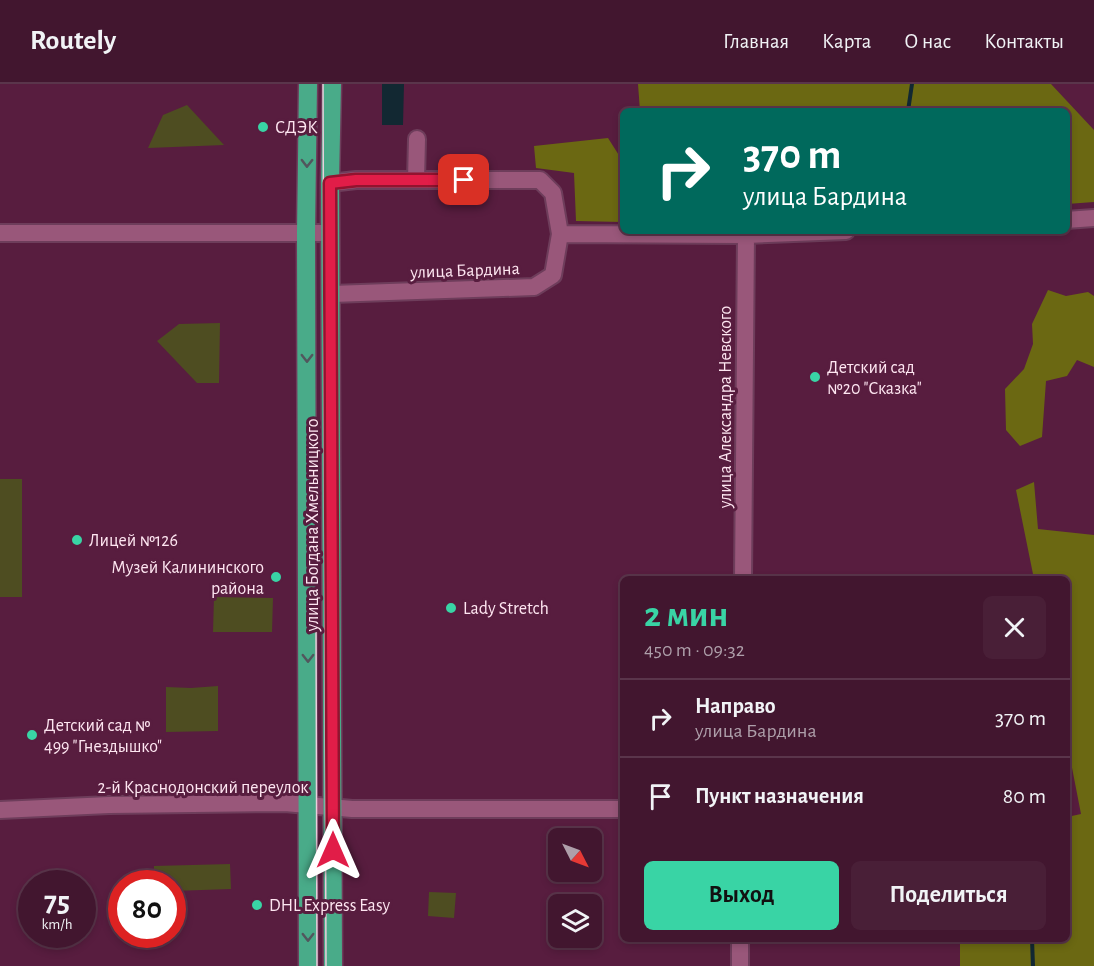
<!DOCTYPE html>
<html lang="ru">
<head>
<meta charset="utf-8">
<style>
	:root { --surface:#42162f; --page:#491f37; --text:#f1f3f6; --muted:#ae9faa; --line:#5a354b; --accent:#39d4a5 }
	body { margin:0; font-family:"Alegreya Sans",sans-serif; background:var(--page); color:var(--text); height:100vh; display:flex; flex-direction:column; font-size:22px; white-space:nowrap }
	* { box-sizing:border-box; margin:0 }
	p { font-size:20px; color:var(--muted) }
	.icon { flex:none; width:33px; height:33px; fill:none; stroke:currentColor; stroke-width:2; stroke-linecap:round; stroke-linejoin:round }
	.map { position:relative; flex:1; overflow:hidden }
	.drawer { position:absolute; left:620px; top:492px; width:450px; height:366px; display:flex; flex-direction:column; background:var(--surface); border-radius:9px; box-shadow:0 3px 9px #0003,0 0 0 2px var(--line) }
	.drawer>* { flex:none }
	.guide { position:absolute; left:620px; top:24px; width:450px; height:126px; border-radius:9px; box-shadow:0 3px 9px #0003,0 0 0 2px var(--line); background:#00695c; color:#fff; overflow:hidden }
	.needle { width:39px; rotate:132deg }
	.fabs { position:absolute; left:548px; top:744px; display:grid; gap:12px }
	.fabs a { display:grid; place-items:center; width:54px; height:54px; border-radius:9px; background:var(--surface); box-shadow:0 3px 9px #0003,0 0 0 2px var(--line); font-size:30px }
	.speed { position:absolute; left:18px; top:786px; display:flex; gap:12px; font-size:30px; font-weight:700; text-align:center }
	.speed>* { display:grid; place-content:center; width:78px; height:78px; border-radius:50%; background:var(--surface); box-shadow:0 3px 9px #0003,0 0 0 2px var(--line); line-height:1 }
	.speed small { font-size:15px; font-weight:400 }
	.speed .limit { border:9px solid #d22; background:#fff; color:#111 }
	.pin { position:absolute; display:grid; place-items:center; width:51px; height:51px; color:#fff; margin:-26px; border-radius:12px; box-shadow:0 3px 9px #0006 }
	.me { position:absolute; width:66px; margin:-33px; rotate:0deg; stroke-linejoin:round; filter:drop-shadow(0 0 4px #0008) }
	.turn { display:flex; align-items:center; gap:21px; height:126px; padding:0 24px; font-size:27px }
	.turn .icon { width:78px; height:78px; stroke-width:2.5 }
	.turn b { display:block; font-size:42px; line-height:51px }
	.round { display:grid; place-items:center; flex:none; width:63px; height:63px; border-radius:9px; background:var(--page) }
	.overview { display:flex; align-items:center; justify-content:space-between; height:102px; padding:0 24px }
	h1 { font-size:36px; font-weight:700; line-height:45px; color:var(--accent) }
	.button { display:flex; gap:12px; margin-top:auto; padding:12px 24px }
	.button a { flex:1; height:69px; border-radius:9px; background:var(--accent); color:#111; font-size:24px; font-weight:700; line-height:69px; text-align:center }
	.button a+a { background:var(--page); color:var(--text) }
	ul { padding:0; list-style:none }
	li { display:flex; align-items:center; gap:18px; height:78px; padding:0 24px; border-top:2px solid var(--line) }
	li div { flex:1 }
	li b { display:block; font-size:22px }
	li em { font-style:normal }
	header { display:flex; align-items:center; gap:36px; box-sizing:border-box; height:84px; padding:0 30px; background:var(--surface); border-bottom:2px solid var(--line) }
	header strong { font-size:28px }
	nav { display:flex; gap:33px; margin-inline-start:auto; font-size:21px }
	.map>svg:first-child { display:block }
</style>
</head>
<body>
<header>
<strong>Routely</strong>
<nav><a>Главная</a><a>Карта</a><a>О нас</a><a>Контакты</a></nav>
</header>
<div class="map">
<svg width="1094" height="882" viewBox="0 0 1094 882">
	<rect width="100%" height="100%" fill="#581d3f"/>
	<!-- green -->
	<path fill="#4e4d21" d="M187,21l37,40 -76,3 15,-33z
		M220,239l-1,60h-22l-40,-42 22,-17z
		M0,395h22v118h-22z
		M214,513l59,1 -1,34h-59z
		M218,602v45l-52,1v-45l25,1z
		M230,780l1,25 -58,2 -1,-7 -18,-1v-17z
		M429,808l27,1 -2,25 -26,-2z"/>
	<!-- forest -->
	<path fill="#6b6812" d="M638,0h413l43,46v72l-27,2 -1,-93h-426z
		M608,54l14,22v62l-46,-1 -2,-48 -38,-5 -2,-22z
		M1048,206l18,6 22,-4 6,4v71l-17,-7 -10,16 -21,5 -4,56 -22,9 -14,-16 -1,-41 19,-20 9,-25 -1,-20z
		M1034,398l4,47 56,6v431h-134v-27h106l1,-122 14,-3 -14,-72 -1,-163h-32l-18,-89z"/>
	<!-- water -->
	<path fill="#122832" d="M382,0h22l-1,41h-21z"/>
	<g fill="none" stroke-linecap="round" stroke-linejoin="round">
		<!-- stream -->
		<path stroke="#122832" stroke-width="4" d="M908,27l4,-27
			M1032,855l1,27"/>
		<!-- minor casing -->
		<g stroke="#6e3d5b" stroke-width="20">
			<path id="minor" d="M416,96l1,-41
				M330,99l26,-3h184l13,13 7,41
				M1066,136l28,-2
				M0,149h330
				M332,210l202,-7 19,-12 7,-41 186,1 100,-4
				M743,495l3,-344
				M0,726l109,-5 176,-2 67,6h270
				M740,882v-27"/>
		</g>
		<!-- highway casing -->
		<g stroke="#6e3d5b" stroke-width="21">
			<path id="highway" d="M308,0l-2,149 2,733
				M332,0l-2,99 3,783"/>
		</g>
		<!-- minor -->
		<use href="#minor" stroke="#99577a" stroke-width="16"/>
		<!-- highway -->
		<use href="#highway" stroke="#49ab89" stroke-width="18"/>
		<!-- tram -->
		<path stroke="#eacedc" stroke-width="1.5" d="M323,0l3,882
			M316,537l1,345"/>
	</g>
	<!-- one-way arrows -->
	<defs><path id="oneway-chevron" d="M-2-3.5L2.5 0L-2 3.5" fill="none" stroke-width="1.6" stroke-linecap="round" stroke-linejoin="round" transform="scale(1.5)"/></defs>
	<g stroke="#52565d">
		<use href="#oneway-chevron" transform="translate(307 79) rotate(91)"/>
		<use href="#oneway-chevron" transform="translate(307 274) rotate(90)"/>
		<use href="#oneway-chevron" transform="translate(308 574) rotate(90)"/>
		<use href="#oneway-chevron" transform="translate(308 853) rotate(90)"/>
	</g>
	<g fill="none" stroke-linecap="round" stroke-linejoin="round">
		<!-- route casing -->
		<g stroke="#92132f" stroke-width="15">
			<path id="route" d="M333,766l-3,-667 26,-3h108"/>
		</g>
		<!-- route -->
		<use href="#route" stroke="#e11d48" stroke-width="10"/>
	</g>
	<!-- markers -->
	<g fill="#39d4a5" stroke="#581d3f" stroke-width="2">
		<circle cx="263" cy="43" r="6"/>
		<circle cx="815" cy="293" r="6"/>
		<circle cx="77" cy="456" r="6"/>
		<circle cx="276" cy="493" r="6"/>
		<circle cx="451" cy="524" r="6"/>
		<circle cx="32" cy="651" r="6"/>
		<circle cx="257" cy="821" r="6"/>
	</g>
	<g text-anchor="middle" stroke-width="6" stroke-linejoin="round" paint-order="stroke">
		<!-- poi labels -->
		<g font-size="18" fill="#fee6f1" stroke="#581d3f" text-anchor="start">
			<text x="275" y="49">СДЭК</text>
			<text x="827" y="289">Детский сад<tspan x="827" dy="21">№20 "Сказка"</tspan></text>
			<text x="89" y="462">Лицей №126</text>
			<text x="264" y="489" text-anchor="end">Музей Калининского<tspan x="264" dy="21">района</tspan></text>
			<text x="463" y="530">Lady Stretch</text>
			<text x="44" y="647">Детский сад №<tspan x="44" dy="21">499 "Гнездышко"</tspan></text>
			<text x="269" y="827">DHL Express Easy</text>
		</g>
		<!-- street labels -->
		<g font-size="18" fill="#fee6f1" stroke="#581d3f">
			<text transform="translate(465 186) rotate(-2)" y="6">улица Бардина</text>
			<text transform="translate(725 323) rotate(-90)" y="6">улица Александра Невского</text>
			<text transform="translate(312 441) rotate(-90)" y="6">улица Богдана Хмельницкого</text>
			<text x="203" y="709">2-й Краснодонский переулок</text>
		</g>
	</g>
</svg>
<div class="fabs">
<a><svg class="needle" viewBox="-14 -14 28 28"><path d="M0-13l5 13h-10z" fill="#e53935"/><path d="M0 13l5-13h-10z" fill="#ae9faa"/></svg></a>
<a><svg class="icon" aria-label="layers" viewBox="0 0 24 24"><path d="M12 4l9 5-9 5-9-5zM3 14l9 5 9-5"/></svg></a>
</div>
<div class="speed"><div>75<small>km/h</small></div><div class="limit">80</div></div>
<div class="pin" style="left:464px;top:96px;background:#d93025"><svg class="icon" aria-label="arrive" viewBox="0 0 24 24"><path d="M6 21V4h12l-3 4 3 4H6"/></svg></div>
<svg class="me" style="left:333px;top:766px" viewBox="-20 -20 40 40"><path d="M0-17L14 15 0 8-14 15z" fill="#e11d48" stroke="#fff" stroke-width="4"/></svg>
<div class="guide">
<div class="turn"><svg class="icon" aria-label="right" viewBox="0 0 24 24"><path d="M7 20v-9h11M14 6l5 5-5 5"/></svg><div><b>370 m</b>улица Бардина</div></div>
</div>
<section class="drawer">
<div class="overview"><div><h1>2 мин</h1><p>450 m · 09:32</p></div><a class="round"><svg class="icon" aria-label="close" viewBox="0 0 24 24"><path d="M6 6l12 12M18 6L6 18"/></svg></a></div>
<ul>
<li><svg class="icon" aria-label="right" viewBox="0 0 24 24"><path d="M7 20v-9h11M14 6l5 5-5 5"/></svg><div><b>Направо</b><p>улица Бардина</p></div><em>370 m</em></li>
<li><svg class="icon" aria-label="arrive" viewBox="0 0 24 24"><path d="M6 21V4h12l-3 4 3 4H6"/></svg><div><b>Пункт назначения</b></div><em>80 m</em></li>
</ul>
<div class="button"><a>Выход</a><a>Поделиться</a></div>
</section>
</div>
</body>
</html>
